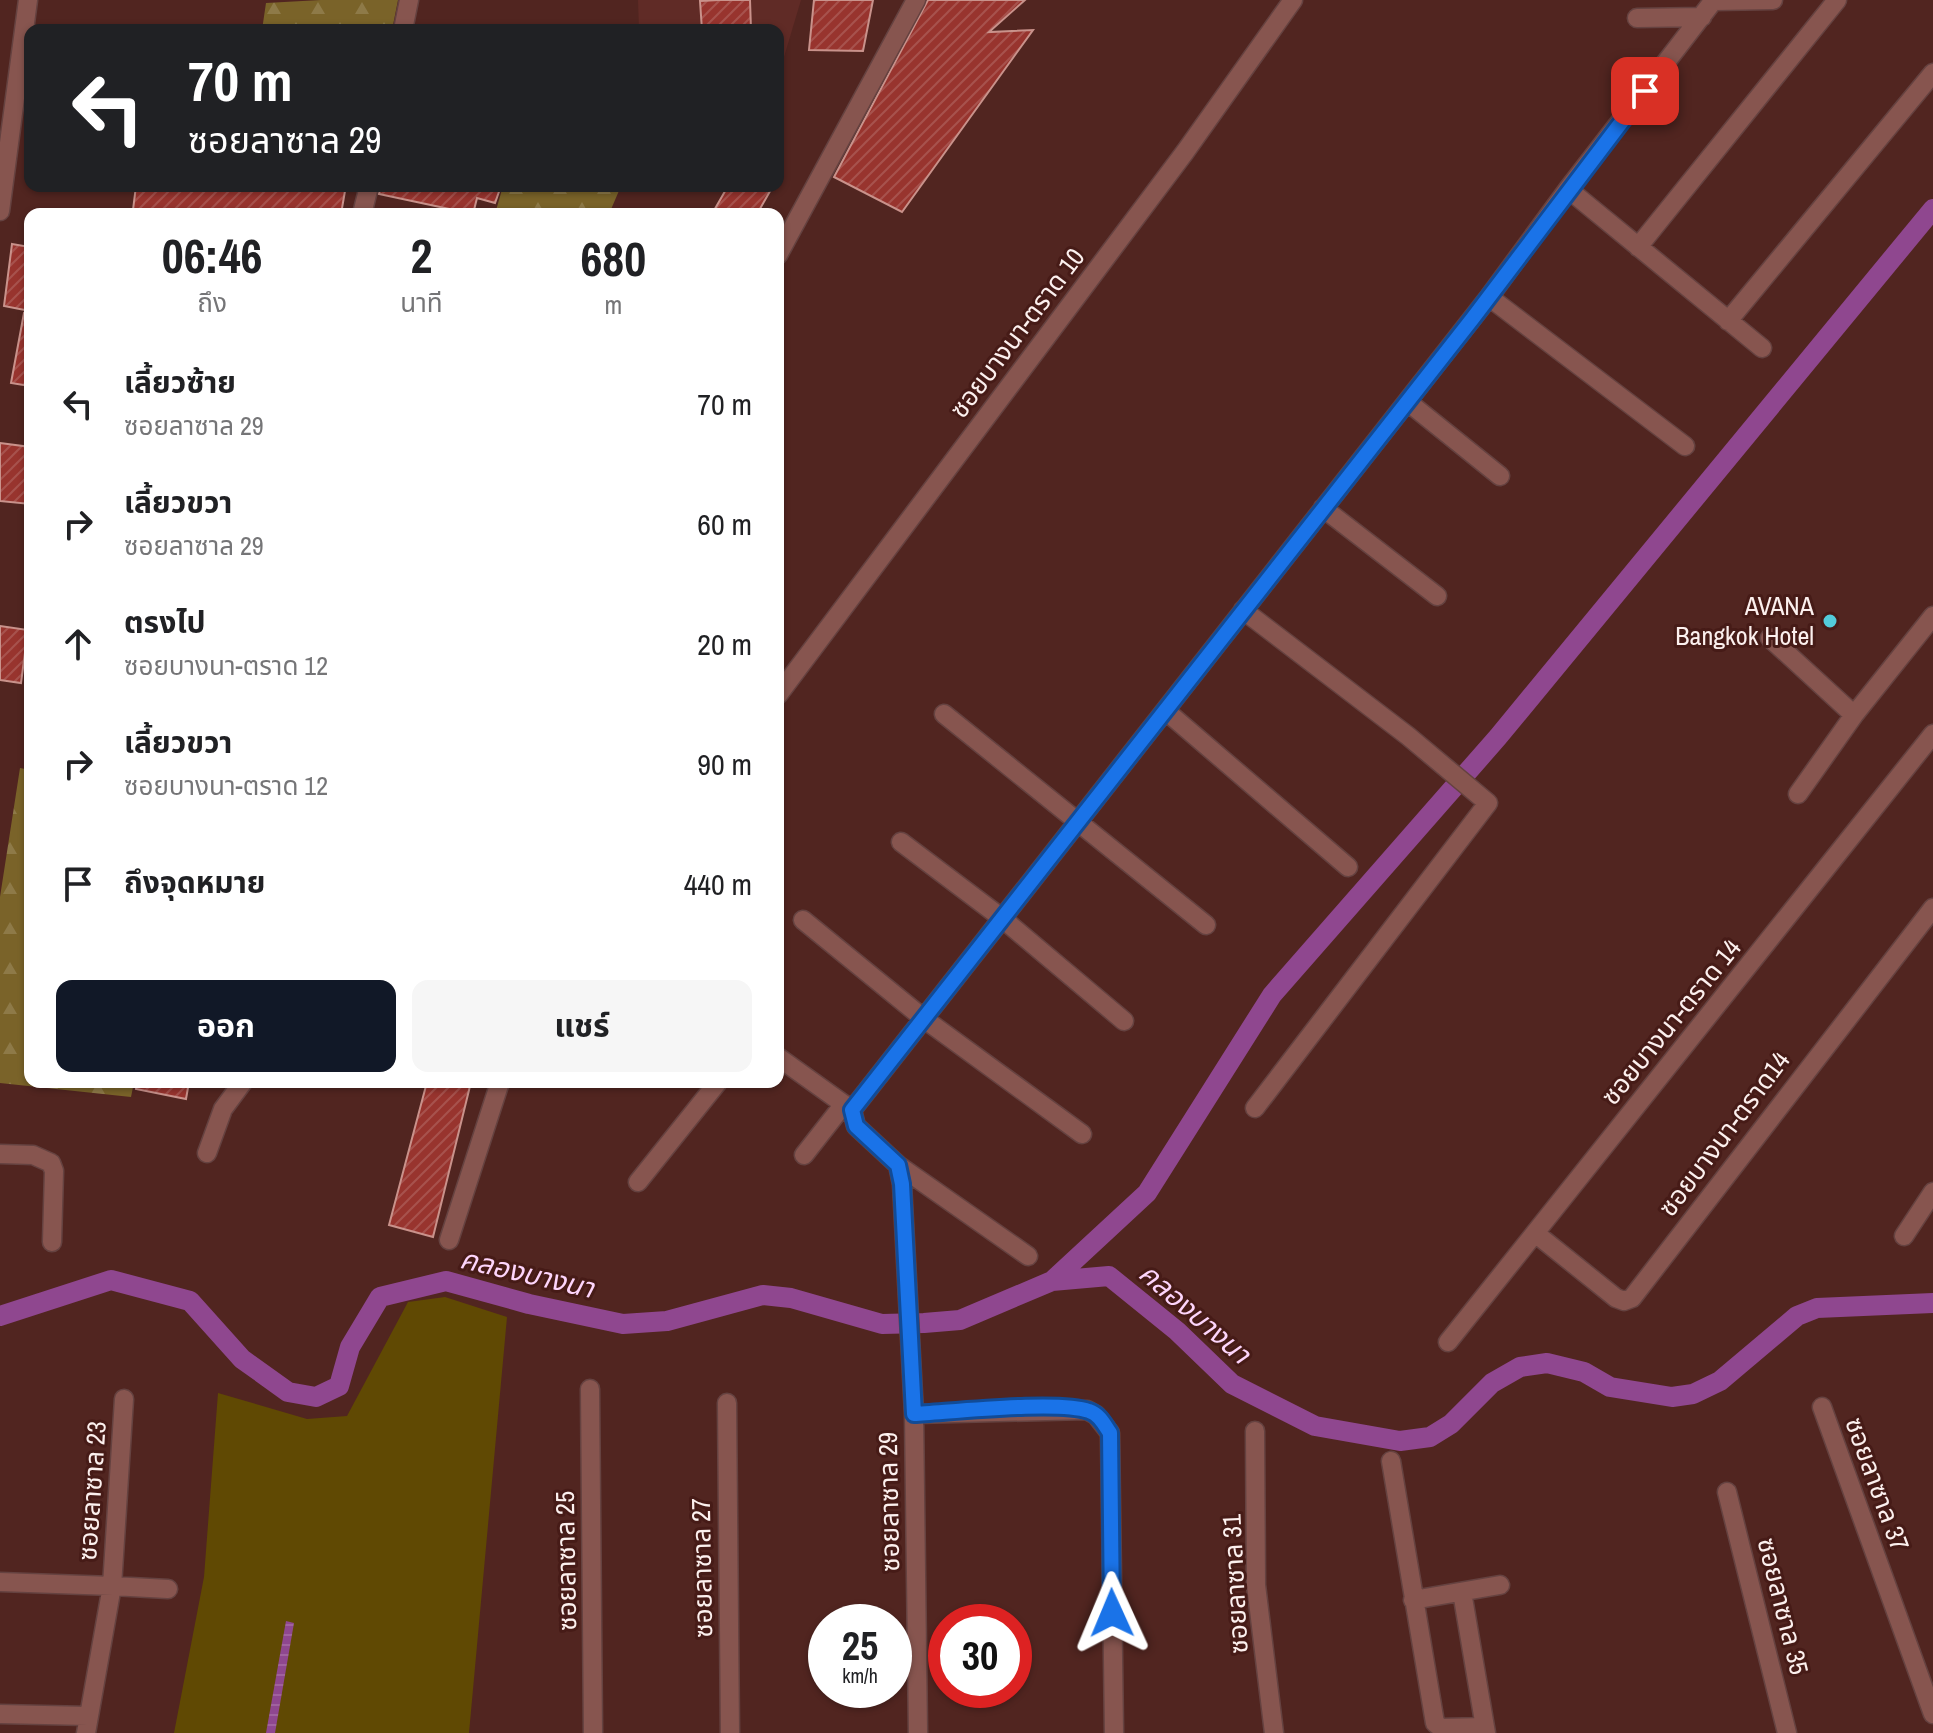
<!DOCTYPE html>
<html lang="th">
<head>
<meta charset="utf-8">
<style>
	:root { --surface:#fff; --page:#f6f6f6; --text:#202124; --muted:#757577; --accent:#111827 }
	body { margin:0; font-family:"Archivo Narrow","Noto Sans Thai",sans-serif; background:var(--page); color:var(--text); height:100vh; display:flex; flex-direction:column; font-size:30px; white-space:nowrap }
	* { box-sizing:border-box; margin:0 }
	p { font-size:26px; color:var(--muted) }
	.icon { flex:none; width:44px; height:44px; fill:none; stroke:currentColor; stroke-width:2; stroke-linecap:round; stroke-linejoin:round }
	.map { position:relative; flex:1; overflow:hidden }
	.side { position:absolute; left:24px; top:208px; width:760px; height:880px; display:flex; flex-direction:column; background:var(--surface); border-radius:16px; box-shadow:0 2px 6px #0004 }
	.side>* { flex:none }
	.banner { position:absolute; left:24px; top:24px; width:760px; height:168px; border-radius:16px; box-shadow:0 2px 6px #0004; background:#202124; color:#fff; overflow:hidden }
	.speed { position:absolute; left:808px; top:1604px; display:flex; gap:16px; font-size:40px; font-weight:700; text-align:center }
	.speed>* { display:grid; place-content:center; width:104px; height:104px; border-radius:50%; background:var(--surface); box-shadow:0 2px 6px #0004; line-height:1 }
	.speed small { font-size:20px; font-weight:400 }
	.speed .limit { border:12px solid #d22; background:#fff; color:#111 }
	.pin { position:absolute; display:grid; place-items:center; width:68px; height:68px; color:#fff; margin:-34px; border-radius:16px; box-shadow:0 4px 12px #0006 }
	.me { position:absolute; width:88px; margin:-44px; rotate:359deg; stroke-linejoin:round; filter:drop-shadow(0 0 6px #0008) }
	.turn { display:flex; align-items:center; gap:28px; height:168px; padding:0 32px; font-size:36px }
	.turn .icon { width:104px; height:104px; stroke-width:2.5 }
	.turn b { display:block; font-size:56px; line-height:68px }
	.eta { display:flex; justify-content:space-evenly; align-items:center; height:136px; text-align:center }
	.eta b { font-size:48px; font-weight:700; line-height:56px }
	.action { display:flex; gap:16px; margin-top:auto; padding:16px 32px }
	.action a { flex:1; height:92px; border-radius:16px; background:var(--accent); color:#fff; font-size:32px; font-weight:700; line-height:92px; text-align:center }
	.action a+a { background:var(--page); color:var(--text) }
	ul { padding:0; list-style:none }
	li { display:flex; align-items:center; gap:24px; height:120px; padding:0 32px }
	li div { flex:1 }
	li b { display:block; font-size:30px }
	li em { font-style:normal }
	.map>svg:first-child { display:block }
</style>
</head>
<body>
<div class="map">
<svg width="1933" height="1733" viewBox="0 0 1933 1733">
	<defs>
		<pattern id="forest-firs" width="22" height="20" patternUnits="userSpaceOnUse" patternTransform="scale(2)"><rect width="22" height="20" fill="#7a6329"/><path d="M5 1l3.5 6h-7zM16 11l3.5 6h-7z" fill="#8e7a48"/></pattern>
		<pattern id="water-rules" width="6" height="5" patternUnits="userSpaceOnUse" patternTransform="scale(2)"><rect width="6" height="5" fill="#8f478f"/><path d="M0 2.5h6" fill="none" stroke="#a0629f"/></pattern>
		<pattern id="building-hatch" width="6" height="6" patternUnits="userSpaceOnUse" patternTransform="scale(2)"><rect width="6" height="6" fill="#98342e"/><path d="M-1 1l2-2M0 6l6-6M5 7l2-2" fill="none" stroke="#a7524d"/></pattern>
	</defs>
	<rect width="100%" height="100%" fill="#512520"/>
	<!-- built -->
	<path fill="#602b26" d="M638,0h163l-23,77v-47h-139z"/>
	<!-- green -->
	<path fill="#604903" d="M445,1297l62,20 -38,416h-295l30,-156 14,-184 89,26 40,-3 61,-114z"/>
	<!-- forest -->
	<path fill="url(#forest-firs)" d="M321,0h77l-6,30h-130l4,-27z
		M503,186h118l-12,28h-114z
		M20,768l10,2v312h104l-3,15 -131,-14v-186z"/>
	<!-- water -->
	<path fill="url(#water-rules)" d="M286,1621l8,2 -19,110h-9z"/>
	<g fill="none" stroke-linecap="round" stroke-linejoin="round">
		<!-- canal -->
		<path stroke="#8f478f" stroke-width="20" d="M1052,1281l95,-88 125,-198 226,-258 435,-528
			M0,1316l111,-36 79,21 52,58 46,33 28,5 23,-11 11,-39 30,-50 66,-16 83,23 94,20 44,-3 96,-26 28,3 91,26 42,-1 36,-3 92,-39 57,-5 68,55 55,53 83,42 85,15 30,-4 21,-13 41,-41 28,-16 27,-4 37,9 26,15 62,10 21,-3 27,-13 77,-65 20,-8 116,-5"/>
	</g>
	<!-- building -->
	<path fill="url(#building-hatch)" stroke="#c9928b" stroke-width="2" d="M719,0h31l1,30h-49l-2,-29z
		M814,0h59l-10,51 -54,-1z
		M928,0h97l-36,32 44,-2 -131,182 -68,-35z
		M136,186h180l29,5 -4,23h-184l-24,-4z
		M381,186h120l-6,17 -18,-5 -4,16 -94,-20z
		M728,186h45l-16,28h-45z
		M12,244l18,3v64l-26,-5z
		M24,313l6,1v72l-19,-3z
		M0,443l30,4v57l-30,-3z
		M0,626l28,4 -7,53 -21,-3z
		M137,1082h52l-3,17 -50,-10z
		M427,1082h44l-38,155 -44,-12z"/>
	<g fill="none" stroke-linecap="round" stroke-linejoin="round">
		<!-- minor casing -->
		<g stroke="#654240" stroke-width="21">
			<path id="minor" d="M1714,1l59,-1
				M1637,18l65,-1
				M403,30l6,-30
				M1568,189l194,159
				M0,211l28,-211
				M362,214l7,-28
				M1638,247l199,-247
				M778,255l138,-255
				M1489,297l196,149
				M1728,321l205,-248
				M1408,402l92,74
				M1323,508l114,88
				M1243,610l165,126 80,67 -233,305
				M1770,638l84,77
				M778,695l407,-543 108,-152
				M1166,711l182,156
				M944,714l262,211
				M1798,794l56,-79 79,-99
				M901,842l102,77 121,102
				M803,920l120,98 159,116
				M778,1057l74,53
				M207,1153l16,-44 20,-27
				M0,1154l33,1 18,8 3,8 -2,71
				M804,1155l40,-51
				M898,1165l130,91
				M638,1182l80,-100
				M1535,1233l81,65 8,3 8,-3 301,-390
				M1904,1236l29,-44
				M449,1240l51,-158
				M1448,1342l485,-608
				M590,1389l3,344
				M124,1399l-12,187 56,3
				M727,1403l3,330
				M1822,1407l111,307
				M914,1414l173,-4 9,5 14,18 4,300
				M1255,1431l1,154 18,148
				M1391,1461l44,262 6,5 44,-1
				M1727,1492l60,241
				M0,1582l112,4 -26,147
				M1462,1592l24,141
				M1413,1600l87,-15
				M0,1714l88,2
				M918,1733l-4,-319 -12,-230 -4,-19 -42,-39 -4,-16 637,-813 79,-108 146,-189"/>
		</g>
		<!-- minor -->
		<use href="#minor" stroke="#87554f" stroke-width="18"/>
	</g>
	<g fill="none" stroke-linecap="round" stroke-linejoin="round">
		<!-- route casing -->
		<g stroke="#114b97" stroke-width="20">
			<path id="route" d="M1112,1613l-2,-180c-6,-9 -11,-19 -21,-22 -31,-11 -138,1 -175,3l-12,-230 -4,-19 -42,-39 -4,-16 621,-792 172,-227"/>
		</g>
		<!-- route -->
		<use href="#route" stroke="#1a73e8" stroke-width="14"/>
	</g>
	<!-- markers -->
	<circle fill="#53cbda" stroke="#461b17" stroke-width="3" cx="1830" cy="621" r="8"/>
	<g text-anchor="middle" stroke-width="6" stroke-linejoin="round" paint-order="stroke">
		<!-- street labels -->
		<g font-size="26" fill="#fcf0ee" stroke="#461b17">
			<text transform="translate(1017 333) rotate(-53)" y="9">ซอยบางนา-ตราด 10</text>
			<text transform="translate(1671 1022) rotate(-51)" y="9">ซอยบางนา-ตราด 14</text>
			<text transform="translate(1724 1134) rotate(-53)" y="9">ซอยบางนา-ตราด14</text>
			<text transform="translate(1877 1484) rotate(70)" y="9">ซอยลาซาล 37</text>
			<text transform="translate(92 1491) rotate(-86)" y="9">ซอยลาซาล 23</text>
			<text transform="translate(889 1502) rotate(-91)" y="9">ซอยลาซาล 29</text>
			<text transform="translate(566 1561) rotate(-91)" y="9">ซอยลาซาล 25</text>
			<text transform="translate(702 1568) rotate(-91)" y="9">ซอยลาซาล 27</text>
			<text transform="translate(1235 1584) rotate(-93)" y="9">ซอยลาซาล 31</text>
			<text transform="translate(1783 1606) rotate(76)" y="9">ซอยลาซาล 35</text>
		</g>
		<!-- poi labels -->
		<g font-size="26" fill="#fcf0ee" stroke="#461b17" text-anchor="end">
			<text x="1814" y="615">AVANA<tspan x="1814" dy="30">Bangkok Hotel</tspan></text>
		</g>
		<!-- water labels -->
		<g font-size="28" font-style="italic" fill="#fdd5fb" stroke="#461b17">
			<text transform="translate(527 1273) rotate(13)" y="10">คลองบางนา</text>
			<text transform="translate(1195 1313) rotate(41)" y="10">คลองบางนา</text>
		</g>
	</g>
</svg>
<div class="speed"><div>25<small>km/h</small></div><div class="limit">30</div></div>
<div class="pin" style="left:1645px;top:91px;background:#d93025"><svg class="icon" aria-label="arrive" viewBox="0 0 24 24"><path d="M6 21V4h12l-3 4 3 4H6"/></svg></div>
<svg class="me" style="left:1112px;top:1613px" viewBox="-20 -20 40 40"><path d="M0-17L14 15 0 8-14 15z" fill="#1a73e8" stroke="#fff" stroke-width="4"/></svg>
<div class="banner">
<div class="turn"><svg class="icon" aria-label="left" viewBox="0 0 24 24"><path d="M17 20v-9H6M10 6l-5 5 5 5"/></svg><div><b>70 m</b>ซอยลาซาล 29</div></div>
</div>
<section class="side">
<div class="eta">
<div><b>06:46</b><p>ถึง</p></div>
<div><b>2</b><p>นาที</p></div>
<div><b>680</b><p>m</p></div>
</div>
<ul>
<li><svg class="icon" aria-label="left" viewBox="0 0 24 24"><path d="M17 20v-9H6M10 6l-5 5 5 5"/></svg><div><b>เลี้ยวซ้าย</b><p>ซอยลาซาล 29</p></div><em>70 m</em></li>
<li><svg class="icon" aria-label="right" viewBox="0 0 24 24"><path d="M7 20v-9h11M14 6l5 5-5 5"/></svg><div><b>เลี้ยวขวา</b><p>ซอยลาซาล 29</p></div><em>60 m</em></li>
<li><svg class="icon" aria-label="ahead" viewBox="0 0 24 24"><path d="M12 20V5M6 11l6-6 6 6"/></svg><div><b>ตรงไป</b><p>ซอยบางนา-ตราด 12</p></div><em>20 m</em></li>
<li><svg class="icon" aria-label="right" viewBox="0 0 24 24"><path d="M7 20v-9h11M14 6l5 5-5 5"/></svg><div><b>เลี้ยวขวา</b><p>ซอยบางนา-ตราด 12</p></div><em>90 m</em></li>
<li><svg class="icon" aria-label="arrive" viewBox="0 0 24 24"><path d="M6 21V4h12l-3 4 3 4H6"/></svg><div><b>ถึงจุดหมาย</b></div><em>440 m</em></li>
</ul>
<div class="action"><a>ออก</a><a>แชร์</a></div>
</section>
</div>
</body>
</html>
